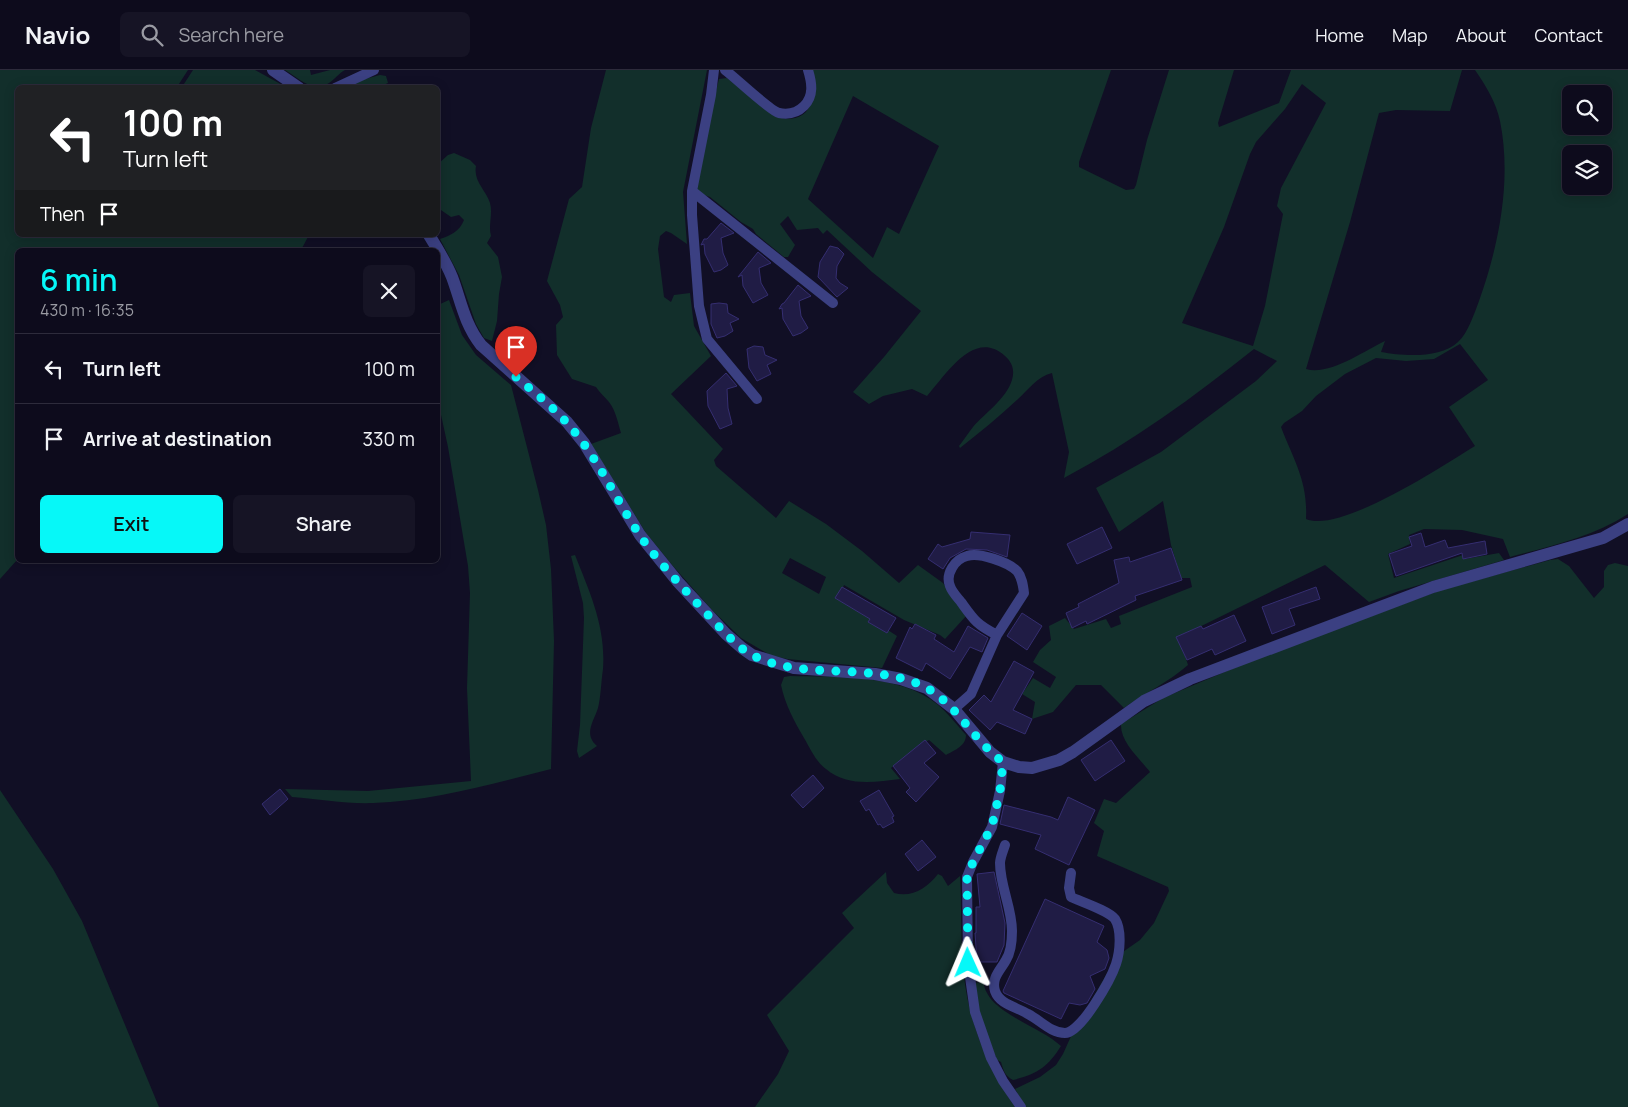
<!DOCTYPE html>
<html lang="en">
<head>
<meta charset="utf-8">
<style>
	:root { --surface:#0d0b1c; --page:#161425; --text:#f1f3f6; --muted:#9a9ba3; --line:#2d2b3b; --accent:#06f8f8 }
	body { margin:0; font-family:Manrope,sans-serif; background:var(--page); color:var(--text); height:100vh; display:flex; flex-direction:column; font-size:19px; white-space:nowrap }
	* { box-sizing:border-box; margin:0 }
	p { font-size:16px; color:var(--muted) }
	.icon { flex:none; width:28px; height:28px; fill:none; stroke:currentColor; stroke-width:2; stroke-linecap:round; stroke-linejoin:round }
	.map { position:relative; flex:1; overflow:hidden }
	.panel { position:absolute; left:15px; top:178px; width:425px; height:315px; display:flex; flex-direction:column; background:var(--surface); border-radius:8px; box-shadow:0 2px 12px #0003,0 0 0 1px var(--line) }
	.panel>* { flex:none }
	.banner { position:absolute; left:15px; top:15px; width:425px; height:152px; border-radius:8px; box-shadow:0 2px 12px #0003,0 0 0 1px var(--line); background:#202124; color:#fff; overflow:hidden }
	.buttons { position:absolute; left:1562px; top:15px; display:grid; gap:10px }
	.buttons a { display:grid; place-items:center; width:50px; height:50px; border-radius:8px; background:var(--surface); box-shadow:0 2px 12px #0003,0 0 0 1px var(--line); font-size:25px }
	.pin { position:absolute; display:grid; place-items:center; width:42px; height:42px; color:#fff; margin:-51px -21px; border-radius:50% 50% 50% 0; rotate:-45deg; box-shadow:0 0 5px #0007 }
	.pin .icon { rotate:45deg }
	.me { position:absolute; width:55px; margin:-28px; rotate:359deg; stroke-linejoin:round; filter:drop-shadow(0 0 4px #0008) }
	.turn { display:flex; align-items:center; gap:18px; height:105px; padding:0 25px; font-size:22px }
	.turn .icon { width:65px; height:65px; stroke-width:2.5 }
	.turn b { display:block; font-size:35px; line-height:42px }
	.then { display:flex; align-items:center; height:48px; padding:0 25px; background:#0003; gap:10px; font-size:19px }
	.round { display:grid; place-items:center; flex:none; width:52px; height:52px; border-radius:8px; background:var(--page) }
	.overview { display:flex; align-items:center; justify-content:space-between; height:85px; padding:0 25px }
	h1 { font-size:30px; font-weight:600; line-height:38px; color:var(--accent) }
	.button { display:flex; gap:10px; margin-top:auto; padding:10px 25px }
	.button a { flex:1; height:58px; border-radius:8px; background:var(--accent); color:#111; font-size:20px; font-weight:600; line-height:58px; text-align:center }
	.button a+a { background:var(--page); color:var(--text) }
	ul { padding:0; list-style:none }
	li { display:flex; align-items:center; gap:15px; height:70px; padding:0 25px; border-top:1px solid var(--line) }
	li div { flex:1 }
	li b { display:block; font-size:19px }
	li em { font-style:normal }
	header { display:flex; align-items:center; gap:30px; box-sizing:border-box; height:70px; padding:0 25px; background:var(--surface); border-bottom:1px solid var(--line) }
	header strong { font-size:24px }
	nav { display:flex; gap:28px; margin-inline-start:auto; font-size:18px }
	.search { width:350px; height:45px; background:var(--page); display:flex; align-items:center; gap:12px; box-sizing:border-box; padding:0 18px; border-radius:8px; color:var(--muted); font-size:19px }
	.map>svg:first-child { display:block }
</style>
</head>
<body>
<header>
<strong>Navio</strong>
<div class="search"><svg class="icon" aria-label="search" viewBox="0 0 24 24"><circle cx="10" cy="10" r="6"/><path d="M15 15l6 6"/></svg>Search here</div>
<nav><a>Home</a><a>Map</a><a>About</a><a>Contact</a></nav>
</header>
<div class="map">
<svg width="1628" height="1037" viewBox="0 0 1628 1037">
	<rect width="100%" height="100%" fill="#110f25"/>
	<!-- green -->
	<path fill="#122f2b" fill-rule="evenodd" d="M0,0h188l-11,17 -159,1v147h291l-8,15h-283l-1,310 -17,19z
		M193,0h62l31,17h-104z
		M285,0h25l1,5 19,-5h15c-6,3 -10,9 -16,13 -16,11 -30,-5 -44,-13z
		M606,0h101l-24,122 4,52 -16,-11 -5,-2 -6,5 -2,13 6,48 7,5 3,-7 16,-2 4,33 17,30 -40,38 52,55 -9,11 2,6 60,52 13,-17 37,23 36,27 37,32 19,-18 25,18 24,32 -22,24 -5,-4 -36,-15 -60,-35 -5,13 58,38 -15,32 -95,-9 -17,-4 -29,-17 -29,-28 -39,-44 -27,-33 -55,-89 30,-11c-3,-10 -5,-22 -12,-31 -4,-5 -9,-9 -13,-15l-24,-8 -15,-24 -1,-30 7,-8 -3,-12 -13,-24 22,-82 13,-12 9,-59zM790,488l36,19 -7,17 -37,-21z
		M812,0h299l-32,92v5l47,23 8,-1 2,-4 11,-45 22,-70h65l-16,53 1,4 60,-24 12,-33h171l-12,41 -54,-1 -17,3 -29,109 -44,147c23,7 58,-18 79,-28l-4,11c22,4 59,7 77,-10 10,-9 16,-28 21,-41 20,-56 33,-121 21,-180 -4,-19 -14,-35 -25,-51h153v444c-36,23 -77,32 -118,43l-7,-18 -41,-9 -38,-1 -15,6 1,9 -22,10 6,24 69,-23 2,4 34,-6 5,7 -105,31 -30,11 -44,-37 -146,72 9,28c-19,17 -43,28 -64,43l-23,-23h-25l-23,27 -21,7 3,-17 -13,-8 11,-16 17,10 6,-11 -23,-15 7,-12 11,-10 -2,-14 16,-8 9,11 32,-10 5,9 10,-4 -2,-8 73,-29 -2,-9h-9l-10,-33 -8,-44 -44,31 -23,-44 65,-36 95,-71 21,-20 -23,-12c-60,48 -122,93 -190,129l5,-26 -17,-79c-15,4 -23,16 -34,26 -18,17 -38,33 -58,49l-1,-2c5,-6 9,-13 14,-19 12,-14 33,-28 39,-47 3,-10 0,-18 -7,-24 -31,-28 -59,19 -78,40l-15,-7 -29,7 -14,8 -16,-12 31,-35 37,-46 -49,-39 -45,-42 -4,4 -5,-6 -21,2 -9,-14 -8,8 15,21 -7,12h-4l-28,-23 -3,-5 -12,-7 -31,-25 -9,-3 -5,-5 17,-86 6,-24 8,-1 49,38c13,6 31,3 35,-14 3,-10 1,-22 1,-32zM1302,14l24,19 -45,85 -4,18 6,8 -18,92 -12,40 -71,-23 42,-96 26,-73 6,-12 29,-33zM1571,24h33v32h-33zM853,26l86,50 -40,88 -12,-7 -14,31 -65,-59zM1571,84h33v32h-33zM1460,274l28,36 -39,27 26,39c-31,19 -135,88 -169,73 2,-38 -12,-58 -25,-92l3,-4 18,-12 14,-15 29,-22 31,-16 30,3 28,-2z
		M380,5l6,1 2,7 -7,3v1l-31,1 11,-8z
		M454,83l16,7 6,6c-3,15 10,24 14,37 3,11 -2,22 1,33l-4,7 11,14 4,20 -3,17 -2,27 -5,20 -8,-3 -8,-14 -17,-49 -19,-36c10,-3 20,-8 24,-19l-5,-5 -8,2 -13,-9v-44l10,-9z
		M449,230l13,35 14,20 35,30 27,105 8,35 5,44 3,72 -3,128c-59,15 -118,32 -178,34 -27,1 -54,-4 -81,-6l-7,-8 83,2 103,-10 -4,-93 3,-95 -2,-27 -20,-119 -10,-46v-96z
		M575,485c15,38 31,72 28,114 -2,13 -2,27 -5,39 -4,13 -15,26 -1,38l-18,12 -2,-7 3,-26 4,-107 -1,-15 -12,-47z
		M1558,489l11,7 25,32 10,-11v-16l4,-6 7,-2 13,3v541h-602l-11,-18 25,-12 16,-12 7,-11 9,-20 45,-78 23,-16 14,-17 15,-32 -1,-4 -71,-31 7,-25 -10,-8 10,-24 12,4 34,-31c-10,-13 -30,-30 -29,-48l42,-26 90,-38 188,-70 109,-30z
		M790,606c46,1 110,-2 147,28 11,9 20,21 29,31 0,11 -11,15 -20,20l-17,-15 -6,3 -32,25 9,11c-25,3 -53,8 -74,-10 -10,-7 -16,-21 -22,-31 -10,-17 -19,-34 -23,-53l3,-8z
		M0,720l53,79 29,52 77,186h-159z
		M886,802l1,11 7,10c18,5 33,-5 44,-19l4,2 6,10 12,-10c2,33 0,67 4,100 5,47 24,92 51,131h-260l23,-33 11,-23 -22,-36 87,-87 -12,-15z
		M983,912c1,3 2,8 4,11 11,22 55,35 74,53 -13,21 -24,28 -48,34 -9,-5 -9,-9 -12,-18l-4,-2 -17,-42 -6,-35z"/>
	<!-- building -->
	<path fill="#201c45" stroke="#352e71" d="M721,153l13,10 -13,5 2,15 5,12 -7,5 -7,2 -9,-18 -1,-10 -3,1 3,-6h3z
		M830,176l8,2 6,6 -7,12 -1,12 4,5 8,5 -11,9 -19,-20 2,-15z
		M758,182l13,11 -12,5 2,15 7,12 -15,8 -10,-17 -1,-11 -4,2z
		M798,215l13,11 -12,5 2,15 7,12 -7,5 -8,3 -10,-17 -1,-11 -3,1 3,-5 2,-1z
		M719,233l8,1 1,9 11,6 -9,4 3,8 -8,5 -8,2 -6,-14v-20z
		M754,276l9,1 2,8 12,5 -10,5 4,9 -14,7 -8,-13 -2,-19z
		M726,303l11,13 -10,3 1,19 4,16 -12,5 -12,-23 -1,-15z
		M1102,457l10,21 -35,16 -10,-20z
		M971,462l39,3 -3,22 -20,-7 -21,-1 -16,9 -7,11 -15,-10 10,-15 4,3 28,-8z
		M1421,463l4,14 20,-7 3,8 37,-7 2,13 -24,5 -1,-6 -66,23 -7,-22 23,-8 -3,-9z
		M1171,478l11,32 -47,16 1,4 -49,24 -1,-3 -14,7 -6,-15 13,-6 -1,-3 41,-21 -5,-23 15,-3 1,5z
		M842,517l54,31 -9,15 -19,-11 2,-3 -35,-21z
		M1316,517l4,12 -31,10 6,16 -23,9 -10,-27z
		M1022,543l20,13 -15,24 -20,-14z
		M1234,545l12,26 -31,14 -3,-6 -25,11 -11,-23 25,-11 2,3z
		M915,554l21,11 -2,4 20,13 14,-26 20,12 -6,14 -12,-5 -20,32 -24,-16 -4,8 -26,-13 14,-31 2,2z
		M1014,591l20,11 -21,38 19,9 -7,15 -28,-12 -7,8 -21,-20 15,-15 7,7z
		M925,670l11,13 -12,10 15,14 -23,25 -10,-10 4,-4 -17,-22z
		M1111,670l14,21 -30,20 -14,-21z
		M813,705l11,13 -21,20 -12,-13z
		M280,719l8,10 -18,16 -8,-11z
		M879,720l15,26 -2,1 2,5 -11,6 -3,-4 -2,1 -9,-16 -3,2 -6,-10z
		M1068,727l27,13 -26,55 -34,-16 6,-14 -41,-11 4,-19 47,12 7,3z
		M922,770l14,17 -18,14 -13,-17z
		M994,802l11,51 -1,22 -7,17h-20l-2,-29h1v-26h4l-3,-33z
		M1045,829l59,27 -7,16 10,8 2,8 -4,11 -15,7 5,13 -8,14 -7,2 -11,-2 -8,16 -57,-26 -1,-2z"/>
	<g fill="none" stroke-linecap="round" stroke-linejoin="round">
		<!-- minor -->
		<path stroke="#3b4082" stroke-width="10" d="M714,0l-3,25 -19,96v24l7,91 8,33 50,60
			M725,0c12,9 44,40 54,43 10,2 18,0 25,-7 10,-10 8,-23 4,-36
			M335,18l39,-18
			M692,121l141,112
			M954,639l17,-15 26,-59 27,-42c-1,-8 -2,-16 -7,-22 -9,-9 -38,-19 -50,-15 -12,3 -22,18 -17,30 2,6 7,11 11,16 13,18 15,22 36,33
			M1003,692l-3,29 -8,36 -19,35 -6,15 1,86 7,49 16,46 12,23 18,26
			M1005,775c-2,6 -5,13 -5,18 0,23 12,45 12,68 0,10 -1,21 -6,29 -6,11 -15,18 -11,31 5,14 22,16 33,23 12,6 23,19 37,19 16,0 46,-54 51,-69 4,-12 6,-34 -1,-45 -6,-8 -33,-17 -44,-22l-2,-9 2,-15"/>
		<!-- tertiary -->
		<path stroke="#3b4082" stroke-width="12" d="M273,0l26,18
			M429,165c8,13 17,27 23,42 9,24 12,46 29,68l86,77 17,21 56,92 38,47 48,52 16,14 10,7 42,13 81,6 26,5 26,9 27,21 36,43 13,10 16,5 13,1 27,-8 14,-8 71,-51 46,-22 243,-92 170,-49 25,-14"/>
	</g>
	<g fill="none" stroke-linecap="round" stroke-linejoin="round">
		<!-- route -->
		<path stroke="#06f8f8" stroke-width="9" stroke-dasharray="0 16.2" d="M516,307c18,15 36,29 51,46 30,33 48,75 72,111 16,24 37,46 56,67 15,16 29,32 45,46 49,39 132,11 187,41 31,18 47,53 76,74l-3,29 -8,35 -19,36 -6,15 1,86"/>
	</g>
</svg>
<div class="buttons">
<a><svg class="icon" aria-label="search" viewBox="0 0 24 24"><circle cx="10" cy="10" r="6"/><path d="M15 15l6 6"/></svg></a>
<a><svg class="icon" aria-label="layers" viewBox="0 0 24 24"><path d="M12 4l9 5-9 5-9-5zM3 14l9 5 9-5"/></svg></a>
</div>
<div class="pin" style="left:516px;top:307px;background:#d93025"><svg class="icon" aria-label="arrive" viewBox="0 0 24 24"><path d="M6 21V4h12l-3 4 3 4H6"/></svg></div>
<svg class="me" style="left:968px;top:893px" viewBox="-20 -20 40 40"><path d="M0-17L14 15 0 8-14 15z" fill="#06f8f8" stroke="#fff" stroke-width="4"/></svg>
<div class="banner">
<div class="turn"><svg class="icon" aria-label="left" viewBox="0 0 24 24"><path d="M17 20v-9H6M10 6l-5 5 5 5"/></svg><div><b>100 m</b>Turn left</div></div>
<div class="then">Then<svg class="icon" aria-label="arrive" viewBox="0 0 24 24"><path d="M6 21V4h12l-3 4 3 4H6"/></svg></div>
</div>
<section class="panel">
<div class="overview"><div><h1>6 min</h1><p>430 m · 16:35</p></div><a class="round"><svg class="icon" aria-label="close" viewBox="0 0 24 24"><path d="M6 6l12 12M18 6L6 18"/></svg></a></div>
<ul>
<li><svg class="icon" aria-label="left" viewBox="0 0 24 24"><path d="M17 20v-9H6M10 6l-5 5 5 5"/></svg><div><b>Turn left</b></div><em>100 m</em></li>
<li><svg class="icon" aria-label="arrive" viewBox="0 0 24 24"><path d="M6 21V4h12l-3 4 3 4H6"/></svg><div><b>Arrive at destination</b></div><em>330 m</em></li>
</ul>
<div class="button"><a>Exit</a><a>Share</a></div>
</section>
</div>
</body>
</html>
